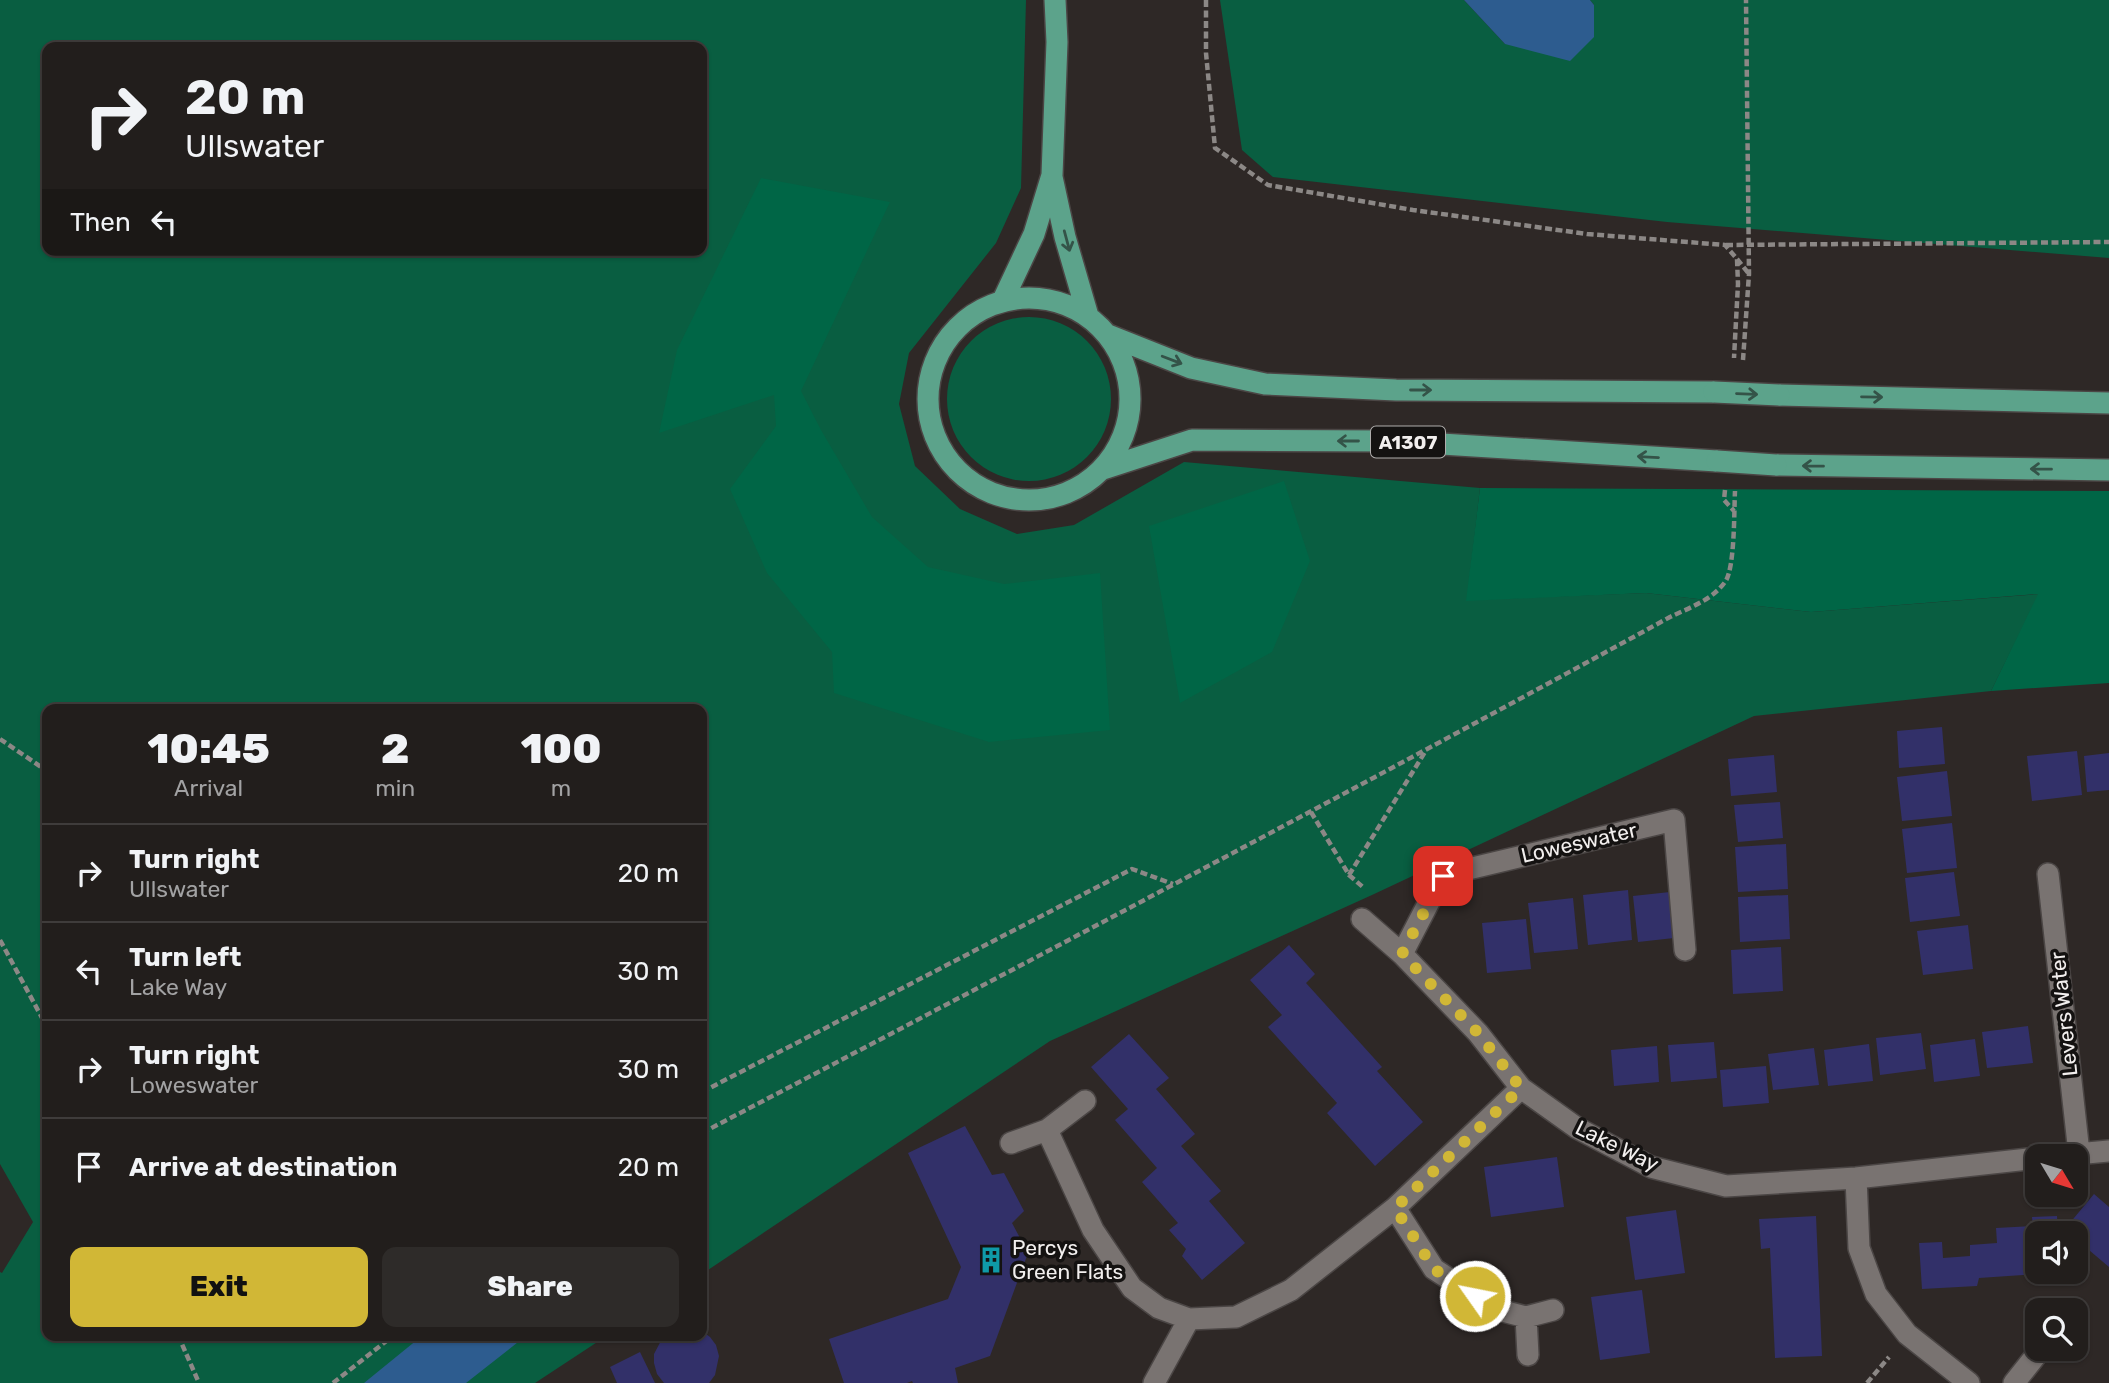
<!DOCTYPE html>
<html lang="en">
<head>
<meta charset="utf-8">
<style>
	:root { --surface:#221e1c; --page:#2e2b29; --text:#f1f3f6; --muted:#a2a2a3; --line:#3f3c3b; --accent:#d1b736 }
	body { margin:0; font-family:Rubik,sans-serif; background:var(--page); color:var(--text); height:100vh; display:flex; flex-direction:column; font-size:26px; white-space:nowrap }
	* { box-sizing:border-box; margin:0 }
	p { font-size:23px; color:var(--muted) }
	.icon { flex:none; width:38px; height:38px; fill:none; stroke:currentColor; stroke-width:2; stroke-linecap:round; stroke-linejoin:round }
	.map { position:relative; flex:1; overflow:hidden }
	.drawer { position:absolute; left:42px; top:704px; width:665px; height:637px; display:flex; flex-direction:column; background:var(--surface); border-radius:14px; box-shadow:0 2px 5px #0004,0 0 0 2px var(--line) }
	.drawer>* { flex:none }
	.guide { position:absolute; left:42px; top:42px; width:665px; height:214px; border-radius:14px; box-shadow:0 2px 5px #0004,0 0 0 2px var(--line); background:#221e1c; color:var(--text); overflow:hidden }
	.needle { width:46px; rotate:128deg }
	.controls { position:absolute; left:2025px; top:1144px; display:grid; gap:14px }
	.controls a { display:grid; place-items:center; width:63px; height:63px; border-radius:14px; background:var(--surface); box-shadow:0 2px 5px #0004,0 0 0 2px var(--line); font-size:35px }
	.pin { position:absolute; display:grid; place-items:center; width:60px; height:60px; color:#fff; margin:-30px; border-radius:14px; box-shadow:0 4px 10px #0006 }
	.me { position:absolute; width:77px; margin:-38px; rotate:303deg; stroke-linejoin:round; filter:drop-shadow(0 0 5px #0008) }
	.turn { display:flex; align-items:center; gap:24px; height:147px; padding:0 28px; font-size:32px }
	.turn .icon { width:91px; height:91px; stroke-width:2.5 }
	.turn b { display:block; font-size:49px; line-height:60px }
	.then { display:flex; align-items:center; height:66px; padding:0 28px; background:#0003; gap:14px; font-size:26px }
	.eta { display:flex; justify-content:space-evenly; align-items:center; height:119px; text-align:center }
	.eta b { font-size:42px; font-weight:800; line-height:49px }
	.action { display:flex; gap:14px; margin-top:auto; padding:14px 28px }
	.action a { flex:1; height:80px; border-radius:14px; background:var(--accent); color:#111; font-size:28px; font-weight:800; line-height:80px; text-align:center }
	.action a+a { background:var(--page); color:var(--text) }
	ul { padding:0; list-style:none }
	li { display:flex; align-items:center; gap:21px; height:98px; padding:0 28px; border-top:2px solid var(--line) }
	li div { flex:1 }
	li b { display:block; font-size:26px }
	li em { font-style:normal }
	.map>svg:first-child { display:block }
</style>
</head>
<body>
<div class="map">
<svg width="2109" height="1383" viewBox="0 0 2109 1383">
	<rect width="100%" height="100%" fill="#2e2826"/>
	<!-- green -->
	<path fill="#095e41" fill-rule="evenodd" d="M0,0h1026l-5,188 -25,55 -87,110 -10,51 16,62 45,43 57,25 57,-9 110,-63 296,26 -13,112 179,-7 165,19 228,-18 -48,97 -237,25 -382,179 -322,146 -348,233v-565h-655v626h561l-73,48h-535v-111l2,1 31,-51 -33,-58zM47,47h655v203h-655z
		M1220,0h244l41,44 89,-39 -4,-5h519v258l-442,-36 -394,-45 -31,-27z
		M947 399a82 82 0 1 1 164 0a82 82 0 1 1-164 0Z"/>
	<!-- forest -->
	<path fill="#006646" d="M761,178l129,24 -89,189 20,39 51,87 56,50 76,17 96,-11 10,157 -121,12 -155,-49 -2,-41 -65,-79 -37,-84 46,-63 -2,-31 -115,38 18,-83z
		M1284,481l26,80 -38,91 -92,51 -31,-177z
		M1480,488l629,3v192l-118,8 47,-97 -227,18 -165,-19 -180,8z"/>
	<!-- water -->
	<path fill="#2d5c8f" d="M1464,0h126l4,5v32l-24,24 -65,-17z
		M423,1335h104l-61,48h-102z"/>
	<!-- building -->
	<path fill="#323069" d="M1942,727l3,37 -46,4 -2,-37z
		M2077,751l5,44 -50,6 -5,-45z
		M2109,753v37l-22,2 -3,-36z
		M1774,755l3,37 -46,4 -3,-37z
		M1947,771l5,45 -50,5 -5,-44z
		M1780,802l3,36 -45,4 -4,-37z
		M1952,823l5,45 -50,5 -5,-44z
		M1786,844l2,45 -50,3 -3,-45z
		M1954,872l6,44 -50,6 -5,-44z
		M1628,890l4,50 -44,5 -5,-50z
		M1670,892l4,46 -36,4 -5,-46z
		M1788,895l2,44 -50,3 -2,-45z
		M1573,898l5,51 -44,4 -6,-50z
		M1526,919l5,50 -44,4 -5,-50z
		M1968,925l5,44 -50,6 -6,-44z
		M1289,945l26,29 -9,9 76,84 -5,4 46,51 -48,44 -48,-53 10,-10 -69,-76 14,-12 -32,-35z
		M1781,947l2,44 -50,3 -2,-44z
		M2028,1026l5,37 -46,5 -5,-36z
		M1921,1033l5,36 -46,6 -4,-37z
		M1129,1034l40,44 -13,11 39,45 -14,12 40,45 -12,10 36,42 -43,37 -20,-24 4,-7 -17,-19 9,-7 -36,-41 15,-14 -42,-48 13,-11 -37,-42z
		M1975,1039l5,37 -46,6 -4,-37z
		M1714,1042l3,36 -46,4 -3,-37z
		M1869,1044l4,37 -45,5 -4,-36z
		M1657,1046l2,36 -45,4 -3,-36z
		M1814,1048l5,37 -46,5 -5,-36z
		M1766,1066l3,37 -46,4 -3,-37z
		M965,1126l27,49 12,-2 20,38 -12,12 16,30 -38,103 -35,12 3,15h-45l-1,-2 -5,2h-63l-15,-44 119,-40 13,-32 -53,-114z
		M1557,1157l7,50 -73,10 -7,-50z
		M2094,1194l15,13v60l-33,-28v-5h-7l-5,-4z
		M1676,1210l9,63 -50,7 -9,-63z
		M1816,1216l6,140 -47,2 -5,-110 -9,1 -2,-30z
		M2057,1216l1,18h-21v40l-58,4 -2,8 -55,3 -3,-46 23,-1 1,16 27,-2v-11l27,-2 -1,-15 37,-2 -1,-9z
		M1642,1290l8,63 -50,7 -9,-63z
		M702,1331l8,6 6,8 3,11 -4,19 -6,8h-45l-7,-9 -3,-11v-9l10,-19h38z
		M640,1352l15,31h-38l-7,-16z"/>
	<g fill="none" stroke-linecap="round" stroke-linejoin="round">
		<!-- minor casing -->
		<g stroke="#4b4645" stroke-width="24">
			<path id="minor" d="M2048,874l31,279
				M1362,919l40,35 76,79 43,55 56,40 74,39 75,19 130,-8 181,-20
				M1402,954l41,-79 231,-55 11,130
				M1521,1088l-126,120 39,61 61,40 31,8 27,-7
				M1047,1130l38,-29
				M1011,1143l36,-13 46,100 39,58 27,20 30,11 47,-2 55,-27 104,-82
				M2044,1157l65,-6
				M1856,1178l3,70 17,46 31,40 62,49
				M1526,1317l2,38
				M1154,1383l35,-64
				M2014,1383l27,-34"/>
		</g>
		<!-- major casing -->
		<g stroke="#4b4645" stroke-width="24">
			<path id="major" d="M1052,177l13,60 23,79
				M928 399a101 101 0 1 1 202 0a101 101 0 1 1-202 0Z
				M1003,300l31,-66 18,-59 5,-133 -2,-42
				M1108,335l83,33 74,16 131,6 318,2
				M1779,395l330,8
				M1776,465l333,5
				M1103,469l89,-29 201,1 324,20"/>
		</g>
		<!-- path -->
		<path stroke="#8c8886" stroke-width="4.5" stroke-dasharray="7 3.5" stroke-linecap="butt" d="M1206,0v53l9,95 53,37 145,25 174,24 138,11 12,14 1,25 -4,74
			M1726,245l383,-3
			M1737,259l12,15
			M1743,360l6,-86 -3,-274
			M1725,490l-1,10 10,11
			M0,739l47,32
			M1311,812l38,63 15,13
			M1349,875l76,-123
			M0,940l47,87
			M702,1092l430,-223 41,15
			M702,1133c324,-170 647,-340 968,-516 19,-9 42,-17 55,-35 10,-13 9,-72 10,-91
			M178,1335l21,48
			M333,1383l61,-48
			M1867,1383l22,-26"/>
		<!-- minor -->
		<use href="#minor" stroke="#797371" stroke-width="21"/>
		<!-- major -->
		<use href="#major" stroke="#5ca38b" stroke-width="21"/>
		<!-- major-bridge casing -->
		<g stroke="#4b4645" stroke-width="24" stroke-linecap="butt">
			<path id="major-bridge" d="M1714,392l65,3
				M1717,461l59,4"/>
		</g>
		<!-- major-bridge -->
		<use href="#major-bridge" stroke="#5ca38b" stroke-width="21"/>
	</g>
	<!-- one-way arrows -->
	<defs><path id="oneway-shaft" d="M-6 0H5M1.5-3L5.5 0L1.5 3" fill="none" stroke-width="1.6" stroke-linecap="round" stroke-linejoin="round" transform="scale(1.75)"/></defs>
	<g stroke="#345348">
		<use href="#oneway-shaft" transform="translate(1067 241) rotate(75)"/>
		<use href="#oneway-shaft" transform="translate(1172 360) rotate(21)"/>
		<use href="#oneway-shaft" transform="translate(1421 390)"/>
		<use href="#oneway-shaft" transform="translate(1747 394) rotate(2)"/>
		<use href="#oneway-shaft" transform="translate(1872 397) rotate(1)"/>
		<use href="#oneway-shaft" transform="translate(1348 441) rotate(-180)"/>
		<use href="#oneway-shaft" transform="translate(1648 457) rotate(-177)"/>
		<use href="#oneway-shaft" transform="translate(1813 466) rotate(-179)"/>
		<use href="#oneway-shaft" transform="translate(2041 469) rotate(-179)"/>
	</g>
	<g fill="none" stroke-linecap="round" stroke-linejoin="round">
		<!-- route -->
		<path stroke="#d1b736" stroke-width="12" stroke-dasharray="0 21.6" d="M1443,876l-41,78 76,79 43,55 -126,120 39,61 41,27"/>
	</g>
	<!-- icons -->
	<defs>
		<g id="building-bare" transform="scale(2.1)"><path d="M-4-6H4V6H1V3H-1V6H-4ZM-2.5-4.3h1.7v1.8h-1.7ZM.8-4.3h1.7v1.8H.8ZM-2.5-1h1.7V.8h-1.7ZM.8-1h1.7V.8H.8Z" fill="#0f9aa8" stroke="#141211" stroke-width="2.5" paint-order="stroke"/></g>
	</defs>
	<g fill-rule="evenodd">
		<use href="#building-bare" x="991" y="1260"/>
	</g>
	<g text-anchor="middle" stroke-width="7" stroke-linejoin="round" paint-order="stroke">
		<!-- shield labels -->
		<rect fill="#141211" stroke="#afadac" stroke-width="2" x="1371" y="426.5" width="74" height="31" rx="5"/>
		<g font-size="19" font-weight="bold" fill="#f2efee">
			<text x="1408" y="449">A1307</text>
		</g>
		<!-- street labels -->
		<g font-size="21" fill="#f2efee" stroke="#141211">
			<text transform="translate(1579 843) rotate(-13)" y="7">Loweswater</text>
			<text transform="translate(2064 1014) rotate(-96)" y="7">Levers Water</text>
			<text transform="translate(1617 1146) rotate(26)" y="7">Lake Way</text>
		</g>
		<!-- poi labels -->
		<g font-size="21" fill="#f2efee" stroke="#141211" text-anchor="start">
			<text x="1012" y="1255">Percys<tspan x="1012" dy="24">Green Flats</tspan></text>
		</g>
	</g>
</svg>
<div class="controls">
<a><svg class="needle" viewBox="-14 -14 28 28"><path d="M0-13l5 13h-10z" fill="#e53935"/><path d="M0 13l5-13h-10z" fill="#a2a2a3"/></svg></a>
<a><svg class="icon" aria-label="sound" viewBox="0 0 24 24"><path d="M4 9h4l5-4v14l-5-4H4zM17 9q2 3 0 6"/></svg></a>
<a><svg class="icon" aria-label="search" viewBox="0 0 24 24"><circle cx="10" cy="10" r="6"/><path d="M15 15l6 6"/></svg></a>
</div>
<div class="pin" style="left:1443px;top:876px;background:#d93025"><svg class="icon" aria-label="arrive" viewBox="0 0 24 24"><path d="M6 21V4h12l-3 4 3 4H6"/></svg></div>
<svg class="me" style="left:1475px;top:1296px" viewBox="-20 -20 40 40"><circle r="17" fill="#d1b736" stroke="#fff" stroke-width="3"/><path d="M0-11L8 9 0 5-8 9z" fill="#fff"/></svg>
<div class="guide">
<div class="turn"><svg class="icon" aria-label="right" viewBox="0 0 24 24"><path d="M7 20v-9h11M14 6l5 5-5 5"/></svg><div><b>20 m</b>Ullswater</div></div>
<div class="then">Then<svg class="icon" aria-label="left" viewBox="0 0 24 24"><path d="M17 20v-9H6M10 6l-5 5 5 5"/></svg></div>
</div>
<section class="drawer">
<div class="eta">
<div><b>10:45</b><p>Arrival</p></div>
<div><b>2</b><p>min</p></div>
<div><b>100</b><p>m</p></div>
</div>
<ul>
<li><svg class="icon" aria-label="right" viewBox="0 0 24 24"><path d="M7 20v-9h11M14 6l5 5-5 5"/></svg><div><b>Turn right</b><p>Ullswater</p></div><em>20 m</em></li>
<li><svg class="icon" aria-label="left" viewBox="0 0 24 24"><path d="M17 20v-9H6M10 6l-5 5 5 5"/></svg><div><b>Turn left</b><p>Lake Way</p></div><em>30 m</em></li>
<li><svg class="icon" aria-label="right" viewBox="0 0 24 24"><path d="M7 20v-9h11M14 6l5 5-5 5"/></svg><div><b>Turn right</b><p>Loweswater</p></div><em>30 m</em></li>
<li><svg class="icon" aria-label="arrive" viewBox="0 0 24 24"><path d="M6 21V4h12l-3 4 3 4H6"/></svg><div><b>Arrive at destination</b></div><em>20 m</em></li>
</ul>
<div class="action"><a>Exit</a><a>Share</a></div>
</section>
</div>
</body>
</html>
